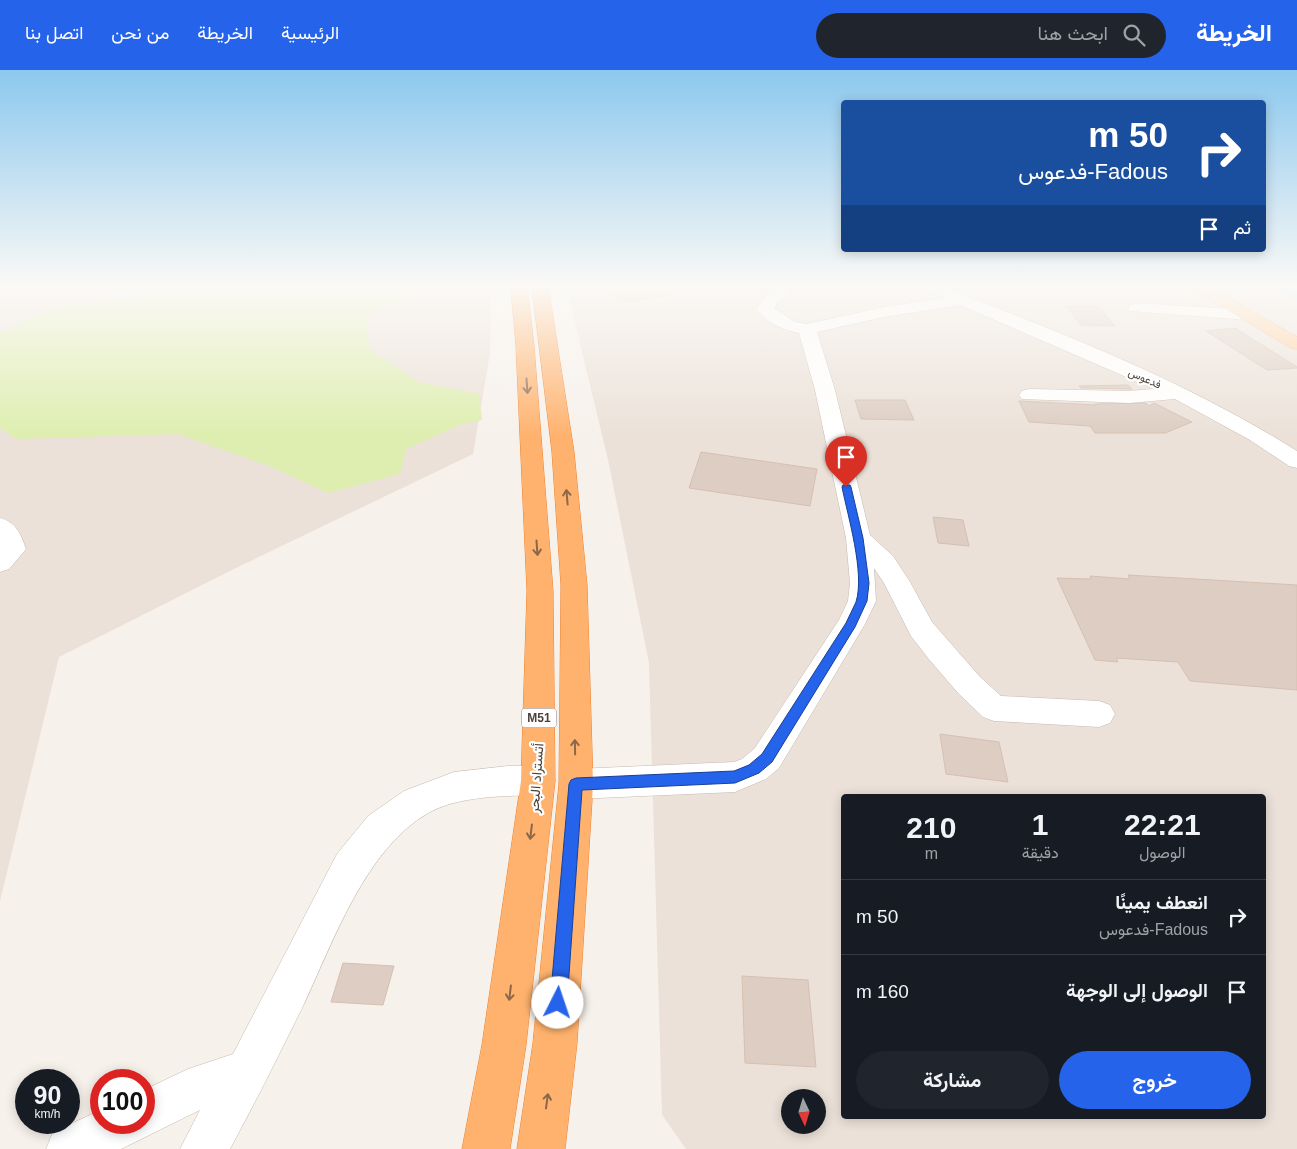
<!DOCTYPE html>
<html lang="ar">
<head>
<meta charset="utf-8">
<style>
	:root { --surface:#171b24; --page:#20242c; --text:#f1f3f6; --muted:#9ea1a6; --line:#363941; --accent:#2563eb }
	body { margin:0; font-family:Helvetica,Vazirmatn,sans-serif; background:var(--page); color:var(--text); direction:rtl; height:100vh; display:flex; flex-direction:column; font-size:19px; white-space:nowrap }
	* { box-sizing:border-box; margin:0 }
	p { font-size:16px; color:var(--muted) }
	.icon { flex:none; width:28px; height:28px; fill:none; stroke:currentColor; stroke-width:2; stroke-linecap:round; stroke-linejoin:round }
	.map { position:relative; flex:1; overflow:hidden; direction:ltr }
	.panel { position:absolute; left:841px; top:724px; width:425px; height:325px; display:flex; flex-direction:column; background:var(--surface); border-radius:5px; box-shadow:0 2px 12px #0003; direction:rtl }
	.panel>* { flex:none }
	.top-card { position:absolute; left:841px; top:30px; width:425px; height:152px; border-radius:5px; box-shadow:0 2px 12px #0003; direction:rtl; background:#1a4fa0; color:#fff; overflow:hidden }
	.needle { width:32px; rotate:176deg }
	.buttons { position:absolute; left:781px; top:1019px; display:grid; gap:10px }
	.buttons a { display:grid; place-items:center; width:45px; height:45px; border-radius:50%; background:var(--surface); box-shadow:0 2px 12px #0003; font-size:25px }
	.speed { position:absolute; left:15px; top:999px; display:flex; gap:10px; font-size:25px; font-weight:700; text-align:center }
	.speed>* { display:grid; place-content:center; width:65px; height:65px; border-radius:50%; background:var(--surface); box-shadow:0 2px 12px #0003; line-height:1 }
	.speed small { font-size:12px; font-weight:400 }
	.speed .limit { border:8px solid #d22; background:#fff; color:#111 }
	.pin { position:absolute; display:grid; place-items:center; width:42px; height:42px; color:#fff; margin:-51px -21px; border-radius:50% 50% 50% 0; rotate:-45deg; box-shadow:0 0 5px #0007 }
	.pin .icon { rotate:45deg }
	.me { position:absolute; width:55px; margin:-28px; rotate:4deg; stroke-linejoin:round; filter:drop-shadow(0 0 4px #0008) }
	.turn { display:flex; align-items:center; gap:18px; height:105px; padding:0 15px; font-size:22px }
	.turn .icon { width:65px; height:65px; stroke-width:2.5 }
	.turn b { display:block; font-size:35px; line-height:42px }
	.then { display:flex; align-items:center; height:48px; padding:0 15px; background:#0003; gap:10px; font-size:19px }
	.eta { display:flex; justify-content:space-evenly; align-items:center; height:85px; text-align:center }
	.eta b { font-size:30px; font-weight:700; line-height:35px }
	.button { display:flex; gap:10px; margin-top:auto; padding:10px 15px }
	.button a { flex:1; height:58px; border-radius:30px; background:var(--accent); color:#fff; font-size:20px; font-weight:700; line-height:58px; text-align:center }
	.button a+a { background:var(--page); color:var(--text) }
	ul { padding:0; list-style:none }
	li { display:flex; align-items:center; gap:15px; height:75px; padding:0 15px; border-top:1px solid var(--line) }
	li div { flex:1 }
	li b { display:block; font-size:19px }
	li em { font-style:normal }
	header { display:flex; align-items:center; gap:30px; box-sizing:border-box; height:70px; padding:0 25px; background:var(--accent); color:#fff }
	header strong { font-size:24px }
	nav { display:flex; gap:28px; margin-inline-start:auto; font-size:18px }
	.search { width:350px; height:45px; background:var(--page); display:flex; align-items:center; gap:12px; box-sizing:border-box; padding:0 18px; border-radius:28px; color:var(--muted); font-size:19px }
	.map>svg:first-child { display:block }
</style>
</head>
<body>
<header>
<strong>الخريطة</strong>
<div class="search"><svg class="icon" aria-label="search" viewBox="0 0 24 24"><circle cx="10" cy="10" r="6"/><path d="M15 15l6 6"/></svg>ابحث هنا</div>
<nav><a>الرئيسية</a><a>الخريطة</a><a>من نحن</a><a>اتصل بنا</a></nav>
</header>
<div class="map">
<svg width="1297" height="1079" viewBox="0 0 1297 1079">
	<rect width="100%" height="100%" fill="#f7f1eb"/>
	<!-- residential -->
	<path fill="#ebe1d8" fill-rule="evenodd" d="M0,215h491l-1,68 -17,101 -237,114 -177,89 -59,244z
		M566,215h704l27,16v848h-611l-24,-34 -13,-452 -41,-203zM844,726h420v320h-420zM790,1028h28v27h-28z"/>
	<!-- green -->
	<path fill="#deeeb0" d="M310,215h118l-63,32 5,33 49,32 60,12 3,26 -20,4 -56,25 -6,25 -72,19 -59,-27 -91,-32 -162,5 -16,-11v-95l53,-25 112,-14z"/>
	<!-- water -->
	<path fill="#a3e6f8" d="M1270,215h27v16z"/>
	<!-- building -->
	<path fill="#ddcdc2" stroke="#d5c0b1" d="M604,215h65l1,10 -50,8z
		M1066,236h32l17,20 -34,-1z
		M1235,258l62,39v1l-30,2 -61,-39z
		M1128,315l4,4 -51,-1 -2,-2z
		M855,330h50l9,20 -53,-1z
		M1019,331l77,4 -1,-1 51,-1 3,3 5,-3 38,19 -27,11h-70l-5,-7 -61,-4z
		M701,382l116,17 -7,37 -121,-18z
		M933,447l30,3 6,26 -31,-3z
		M1128,505l169,10v105l-107,-9 -12,-19 -62,-4 2,4 -23,-2 -38,-82 34,1 -1,-3 40,3z
		M940,664l59,8 9,40 -62,-8z
		M343,893l51,3 -11,39 -52,-3z
		M742,906l66,4 8,87 -71,-4z"/>
	<g fill="none" stroke-linecap="round" stroke-linejoin="round">
		<!-- minor casing -->
		<g stroke="#c6b9af" stroke-width="1">
			<path id="minor" d="M782,215h18l-23,18 -3,5 21,14 12,2 77,-17 61,-9 -19,-10 -2,-3h19l20,10c113,43 231,91 334,156v17l-8,-2 -39,-26 -75,-41 -46,4 -107,-4 -3,-4 3,-4 7,-2 100,2 25,-2 -194,-84 -76,12 -67,15 18,58 35,145 23,21 17,26 22,40 48,55 21,19 98,5 11,4 5,9 -5,9 -11,4 -105,-6 -11,-4 -25,-24 -30,-35 -17,-22 -27,-53 -10,-15 2,33 -11,23 -86,144 -13,11 -31,13 -159,7 -12,-4 -5,-11 5,-11 12,-4 158,-7 8,-3 13,-11 84,-128 9,-19 2,-18 -4,-45 -31,-148 -16,-57c-16,-3 -33,-10 -42,-24l8,-12z
				M1136,233l113,7 6,1 2,4 -2,4 -6,1 -119,-9 -2,-3 2,-3z
				M0,448c16,4 21,16 26,31l-17,20 -9,3z
				M508,696h30l12,4 5,11 -5,11c-14,5 -26,3 -41,4 -26,1 -58,4 -81,17 -63,37 -94,127 -124,191 -24,49 -48,97 -74,145h-50l20,-39 -79,39h-75l7,-17 48,-22v12h43v-32l44,-21 45,-15 104,-200 31,-38 36,-25 50,-19z"/>
		</g>
		<!-- major casing -->
		<g stroke="#f0a860" stroke-width="1">
			<path id="major" d="M1188,215h19l90,52v12l-6,-1 -101,-60z"/>
		</g>
		<!-- highway casing -->
		<g stroke="#ed812f" stroke-width="1">
			<path id="highway" d="M511,215h16l7,61 19,245 2,190 -29,264 -16,104h-48l20,-104 39,-264 6,-190 -11,-245z
				M532,215h16l26,167 13,133 6,199 -16,259 -12,106h-48l16,-106 26,-259 2,-199 -9,-133z"/>
		</g>
		<!-- minor -->
		<use href="#minor" fill="#fff" fill-rule="evenodd"/>
		<!-- major -->
		<use href="#major" fill="#ffcf9b" fill-rule="evenodd"/>
		<!-- highway -->
		<use href="#highway" fill="#ffb26d" fill-rule="evenodd"/>
	</g>
	<!-- one-way arrows -->
	<defs><path id="oneway-shaft" d="M-6 0H5M1.5-3L5.5 0L1.5 3" fill="none" stroke-width="1.6" stroke-linecap="round" stroke-linejoin="round" transform="scale(1.25)"/></defs>
	<g stroke="#8b684a">
		<use href="#oneway-shaft" transform="translate(527 316) rotate(86)"/>
		<use href="#oneway-shaft" transform="translate(567 427) rotate(-95)"/>
		<use href="#oneway-shaft" transform="translate(537 478) rotate(86)"/>
		<use href="#oneway-shaft" transform="translate(575 677) rotate(-91)"/>
		<use href="#oneway-shaft" transform="translate(531 762) rotate(97)"/>
		<use href="#oneway-shaft" transform="translate(510 923) rotate(97)"/>
		<use href="#oneway-shaft" transform="translate(547 1031) rotate(-82)"/>
	</g>
	<!-- sky -->
	<linearGradient id="sky" x2="0" y2="1"><stop stop-color="#8cc8ee"/><stop offset="0.59" stop-color="#fbf9f6"/><stop offset="1" stop-color="#fbf9f6" stop-opacity="0"/></linearGradient>
	<rect width="1297" height="366" fill="url(#sky)"/>
	<!-- route -->
	<path fill="#2563eb" stroke="#184099" d="M843,415h7l1,2 12,51 6,45 -2,18 -12,26 -83,135 -13,11 -24,10 -153,7 -15,213 -2,6 -7,3 -6,-3 -2,-6 19,-219 2,-4 5,-2 158,-7 15,-6 13,-11 84,-131c3,-7 7,-14 10,-21 9,-29 -8,-85 -14,-115z"/>
	<g text-anchor="middle" stroke-width="4.5" stroke-linejoin="round" paint-order="stroke">
		<!-- far-street labels -->
		<g font-size="11" fill="#4c4037" stroke="#fff">
			<text transform="translate(1145 308) rotate(24)" y="4">فدعوس</text>
		</g>
		<!-- shield labels -->
		<rect fill="#fff" stroke="#827973" stroke-width="1" x="521.5" y="638.5" width="35" height="19" rx="4"/>
		<g font-size="12" font-weight="bold" fill="#4c4037">
			<text x="539" y="652">M51</text>
		</g>
		<!-- street labels -->
		<g font-size="14" fill="#4c4037" stroke="#fff">
			<text transform="translate(536 708) rotate(-86)" y="5">أتستراد البحر</text>
		</g>
	</g>
</svg>
<div class="buttons">
<a><svg class="needle" viewBox="-14 -14 28 28"><path d="M0-13l5 13h-10z" fill="#e53935"/><path d="M0 13l5-13h-10z" fill="#9ea1a6"/></svg></a>
</div>
<div class="speed"><div>90<small>km/h</small></div><div class="limit">100</div></div>
<div class="pin" style="left:846px;top:417px;background:#d93025"><svg class="icon" aria-label="arrive" viewBox="0 0 24 24"><path d="M6 21V4h12l-3 4 3 4H6"/></svg></div>
<svg class="me" style="left:558px;top:933px" viewBox="-20 -20 40 40"><circle r="19" fill="#fff"/><path d="M0-13L10 11 0 6-10 11z" fill="#2563eb"/></svg>
<div class="top-card">
<div class="turn"><svg class="icon" aria-label="right" viewBox="0 0 24 24"><path d="M7 20v-9h11M14 6l5 5-5 5"/></svg><div><b>50 m</b>Fadous-فدعوس</div></div>
<div class="then">ثم<svg class="icon" aria-label="arrive" viewBox="0 0 24 24"><path d="M6 21V4h12l-3 4 3 4H6"/></svg></div>
</div>
<section class="panel">
<div class="eta">
<div><b>22:21</b><p>الوصول</p></div>
<div><b>1</b><p>دقيقة</p></div>
<div><b>210</b><p>m</p></div>
</div>
<ul>
<li><svg class="icon" aria-label="right" viewBox="0 0 24 24"><path d="M7 20v-9h11M14 6l5 5-5 5"/></svg><div><b>انعطف يمينًا</b><p>Fadous-فدعوس</p></div><em>50 m</em></li>
<li><svg class="icon" aria-label="arrive" viewBox="0 0 24 24"><path d="M6 21V4h12l-3 4 3 4H6"/></svg><div><b>الوصول إلى الوجهة</b></div><em>160 m</em></li>
</ul>
<div class="button"><a>خروج</a><a>مشاركة</a></div>
</section>
</div>
</body>
</html>
